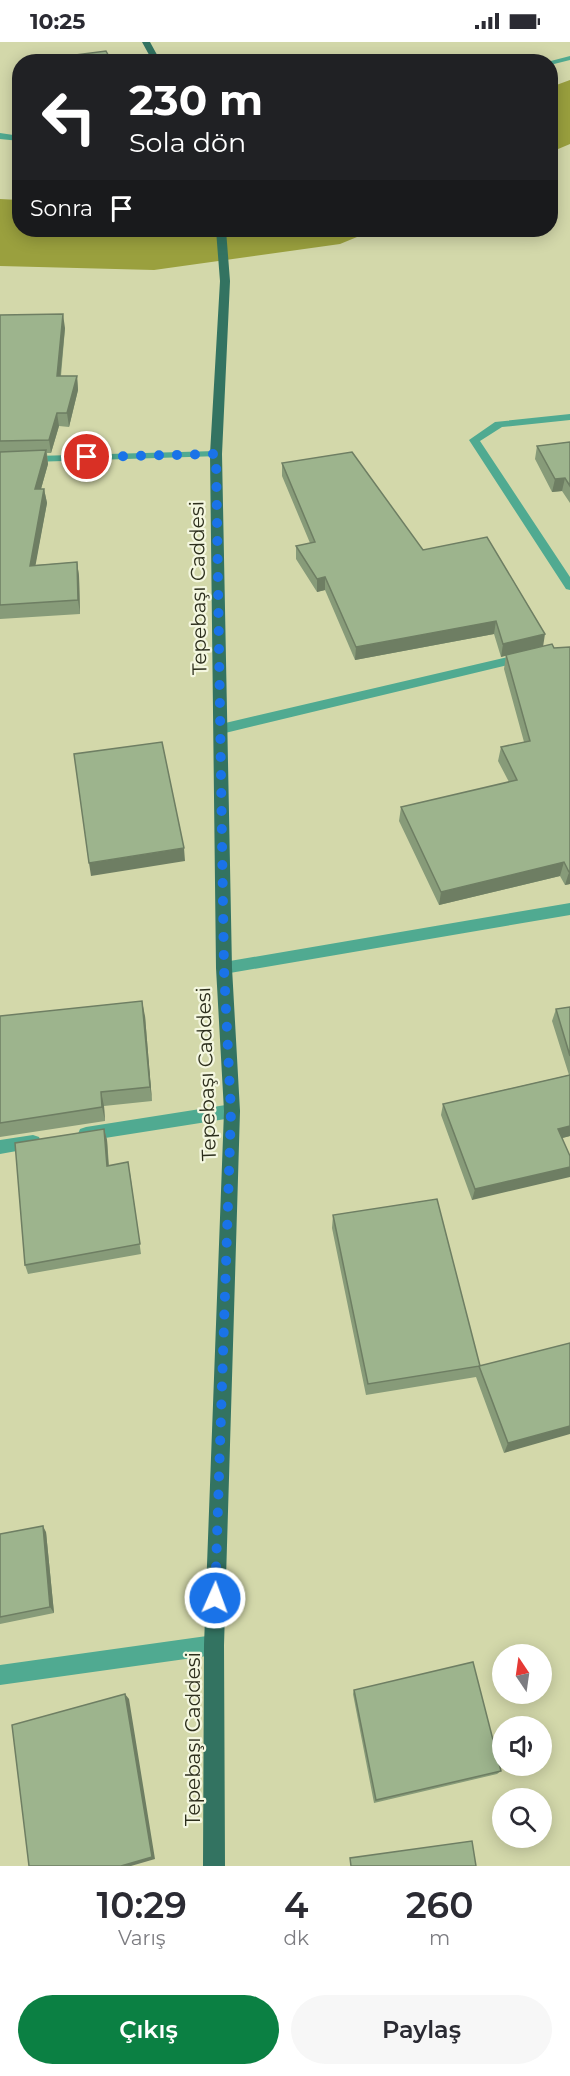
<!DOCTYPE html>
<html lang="tr">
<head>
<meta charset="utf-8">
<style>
	:root { --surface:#fff; --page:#f7f7f7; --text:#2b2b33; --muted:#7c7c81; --accent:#0b8043 }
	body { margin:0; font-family:Montserrat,sans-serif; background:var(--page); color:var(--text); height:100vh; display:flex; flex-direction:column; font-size:22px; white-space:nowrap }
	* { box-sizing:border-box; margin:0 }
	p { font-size:20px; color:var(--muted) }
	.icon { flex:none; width:33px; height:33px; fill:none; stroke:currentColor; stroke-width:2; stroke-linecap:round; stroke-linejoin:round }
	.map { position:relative; height:1824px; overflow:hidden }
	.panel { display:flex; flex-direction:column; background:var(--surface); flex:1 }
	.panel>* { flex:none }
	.hud { position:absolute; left:12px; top:12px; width:546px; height:183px; border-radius:24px; box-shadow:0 3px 15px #0003; background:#202124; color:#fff; overflow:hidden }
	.needle { width:39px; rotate:347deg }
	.controls { position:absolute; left:492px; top:1602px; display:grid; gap:12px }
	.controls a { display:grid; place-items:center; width:60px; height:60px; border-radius:50%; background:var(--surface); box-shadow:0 3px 15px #0003; font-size:30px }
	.pin { position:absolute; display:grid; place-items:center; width:51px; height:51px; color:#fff; margin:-26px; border:3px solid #fff; border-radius:50%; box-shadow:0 2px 6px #0007 }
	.me { position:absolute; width:66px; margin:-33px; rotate:2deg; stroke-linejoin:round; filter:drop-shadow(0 0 4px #0008) }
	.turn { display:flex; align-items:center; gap:21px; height:126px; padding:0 18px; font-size:27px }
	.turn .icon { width:78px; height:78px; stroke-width:2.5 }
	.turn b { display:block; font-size:42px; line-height:51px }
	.then { display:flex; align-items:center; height:57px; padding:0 18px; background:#0003; gap:12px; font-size:22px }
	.eta { display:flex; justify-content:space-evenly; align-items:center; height:102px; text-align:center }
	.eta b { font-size:36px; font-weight:600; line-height:42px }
	.cta { display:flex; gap:12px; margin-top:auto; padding:12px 18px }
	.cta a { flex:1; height:69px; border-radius:36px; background:var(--accent); color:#fff; font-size:24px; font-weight:600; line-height:69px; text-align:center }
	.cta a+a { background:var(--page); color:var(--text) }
	.status { display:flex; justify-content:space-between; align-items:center; height:42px; padding:0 30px; background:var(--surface); direction:ltr }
	.status svg { height:16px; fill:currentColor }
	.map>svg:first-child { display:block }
</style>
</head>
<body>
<div class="status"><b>10:25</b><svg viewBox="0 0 49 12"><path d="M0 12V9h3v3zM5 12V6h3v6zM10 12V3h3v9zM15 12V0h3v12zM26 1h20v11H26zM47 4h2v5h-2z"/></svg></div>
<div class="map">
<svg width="570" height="1824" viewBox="0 0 570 1824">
	<rect width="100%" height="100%" fill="#d3d8aa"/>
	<!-- water -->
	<path fill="#9aa03e" d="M570,38v64l-19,8v-65z
		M0,157l19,1 1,30h354l-34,14 -186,26 -154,-4z"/>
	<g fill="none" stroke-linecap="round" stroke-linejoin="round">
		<!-- minor -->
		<path fill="#50aa91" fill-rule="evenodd" d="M570,14v4l-20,5v-3h-3z
			M0,91l20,3v5l-20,-2z
			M570,372v6l-68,7 -22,14 90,136v13l-4,-1 -97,-149 26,-18z
			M216,409l6,3 -2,2 -220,7v-6z
			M525,611l4,1 2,3 -2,3 -308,74 -7,-5 7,-5z
			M570,861v12l-346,59 -5,-2 -3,-4 3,-4 5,-2z
			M232,1062l6,2 2,5 -2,5 -6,2 -146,23 -6,-2 -2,-5 2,-5 6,-2z
			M33,1093l6,2 2,5 -2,5 -39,7v-14z
			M214,1593l7,3 3,7 -3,7 -7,3 -214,30v-20z"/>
		<!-- major -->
		<path fill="#337361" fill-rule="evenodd" d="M142,0h8l11,20h-8z
			M216,188h10l4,51 -8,173 10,514 8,143 -16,534 1,221h-22l1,-221 20,-534 -8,-143 -6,-514 10,-173z"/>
	</g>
	<!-- wall -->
	<path fill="#879b79" d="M0,273l65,13 -4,48h16l1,14 -9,37 -10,-1 -8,27h-4l1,11 -7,25h3l3,14 -12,62 42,-3 2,14 1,38 -80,5z
		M570,400v61l-8,-12 -10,1 -17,-33 2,-13z
		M282,421l141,87 120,96 27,238 -5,1 -5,-9 -121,29 -40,-84 2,-14 108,-25 -11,-21 3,-14 23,-5 -20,-73 2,-14 -5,2 -7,-23 -139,26 -30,-70 -8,2 -21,-33v-13l14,-3 -28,-67z
		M570,965v129l-8,2 -90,62 -31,-85 2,-11 126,-29 -17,-54 4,-12z
		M0,974h145l7,85 -48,5 1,15 -105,16z
		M104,1087l3,11 2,25 21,8 11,81 -113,20 -3,-9z
		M333,1173l146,151 91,-23 -66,110 -28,-76 -110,18 -34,-167z
		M46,1490l8,81 -54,11v-90z
		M354,1648l147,81 -4,3 -123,29 -21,-109z"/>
	<!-- shaded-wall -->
	<path fill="#6e7e63" d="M63,272l2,14 -6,61 -2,-13z
		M77,334l1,14 -9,37 -2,-14z
		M57,371l2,13 -8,27 -2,-13z
		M46,408l2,14 -11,39 -2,-14z
		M565,436l-3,13 -10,1 3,-13z
		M44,447l3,14 -14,76 -3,-13z
		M77,520l2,14 1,38 -2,-14z
		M325,535v13l-8,2v-13z
		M496,579l-2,13 -139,26 1,-13z
		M545,592l-2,13 -42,10 2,-13z
		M184,806l1,13 -94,15 -2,-13z
		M564,820l-4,14 -121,29 2,-13z
		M570,829v13l-5,1 4,-13z
		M142,959l3,15 7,85 -2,-14z
		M101,1050l3,14 1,15 -3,-14z
		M570,1084v10l-15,4 3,-11z
		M104,1087l3,11 2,36 -2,-10z
		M570,1125v10l-98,23 3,-11z
		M570,1384v8l-66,19 4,-10z
		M43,1484l3,6 8,81 -4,-6z
		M125,1652l4,5 26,160 -24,7h-10z"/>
	<!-- building -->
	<path fill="#9db48d" stroke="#6e7e63" stroke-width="1.5" d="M106,9l6,11h-83v-1z
		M63,272l-6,62h20l-10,37h-10l-8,27 -49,1v-126z
		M570,400v44l-5,-8 -10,1 -18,-33z
		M46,408l-11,39h9l-14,77 47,-4 1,38 -78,5v-153z
		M352,410l71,98 64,-13 58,97 -42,10 -7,-23 -140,26 -31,-70 -8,2 -21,-33 19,-4 -33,-79z
		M552,602l2,4 16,-1v224l-1,1 -5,-10 -123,30 -40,-85 116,-27 -16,-33 29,-6 -24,-86z
		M162,700l22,106 -95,15 -15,-109z
		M142,959l8,86 -49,5 1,15 -102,16v-107z
		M570,965v49l-14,-47z
		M570,1033v51l-12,3 12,27v11l-95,22 -32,-85z
		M104,1087l3,37 21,-4 12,82 -115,21 -10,-122z
		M437,1157l43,167 -112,18 -35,-169z
		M570,1301v83l-62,17 -29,-77z
		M43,1484l7,81 -50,10v-83z
		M473,1620l28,109 -125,29 -22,-110z
		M125,1652l27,163 -31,9h-92l-17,-141z
		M472,1799l4,25h-125l-1,-8z"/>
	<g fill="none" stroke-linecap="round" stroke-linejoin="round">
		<!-- route -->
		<path stroke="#1a73e8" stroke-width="10" stroke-dasharray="0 18" d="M87,415l129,-3 8,515 7,143 -16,486"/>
	</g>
	<g text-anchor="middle" stroke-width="4.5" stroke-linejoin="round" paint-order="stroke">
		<!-- street labels -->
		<g font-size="20" fill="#2c2e1c" stroke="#f4f7e0">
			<text transform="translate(198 546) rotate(-91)" y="7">Tepebaşı Caddesi</text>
			<text transform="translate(206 1032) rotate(-92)" y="7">Tepebaşı Caddesi</text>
			<text transform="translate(193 1697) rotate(-90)" y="7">Tepebaşı Caddesi</text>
		</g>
	</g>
</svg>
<div class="controls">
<a><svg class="needle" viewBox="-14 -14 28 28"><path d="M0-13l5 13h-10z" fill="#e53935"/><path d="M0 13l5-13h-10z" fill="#7c7c81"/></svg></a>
<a><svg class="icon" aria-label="sound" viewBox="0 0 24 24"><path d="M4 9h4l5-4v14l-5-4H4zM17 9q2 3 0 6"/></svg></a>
<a><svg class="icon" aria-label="search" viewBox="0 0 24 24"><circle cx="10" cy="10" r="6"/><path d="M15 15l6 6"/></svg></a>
</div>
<div class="pin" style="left:87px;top:415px;background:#d93025"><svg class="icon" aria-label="arrive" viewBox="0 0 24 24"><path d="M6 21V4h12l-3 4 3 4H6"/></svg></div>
<svg class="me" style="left:215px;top:1556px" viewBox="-20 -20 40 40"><circle r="17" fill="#1a73e8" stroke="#fff" stroke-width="3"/><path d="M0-11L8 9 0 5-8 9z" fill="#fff"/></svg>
<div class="hud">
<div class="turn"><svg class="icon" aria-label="left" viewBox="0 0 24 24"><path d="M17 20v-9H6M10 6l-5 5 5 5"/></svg><div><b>230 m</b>Sola dön</div></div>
<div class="then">Sonra<svg class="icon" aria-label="arrive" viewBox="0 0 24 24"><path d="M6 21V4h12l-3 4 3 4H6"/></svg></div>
</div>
</div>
<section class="panel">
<div class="eta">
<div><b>10:29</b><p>Varış</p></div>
<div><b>4</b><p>dk</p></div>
<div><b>260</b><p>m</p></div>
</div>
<div class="cta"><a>Çıkış</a><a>Paylaş</a></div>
</section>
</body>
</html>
